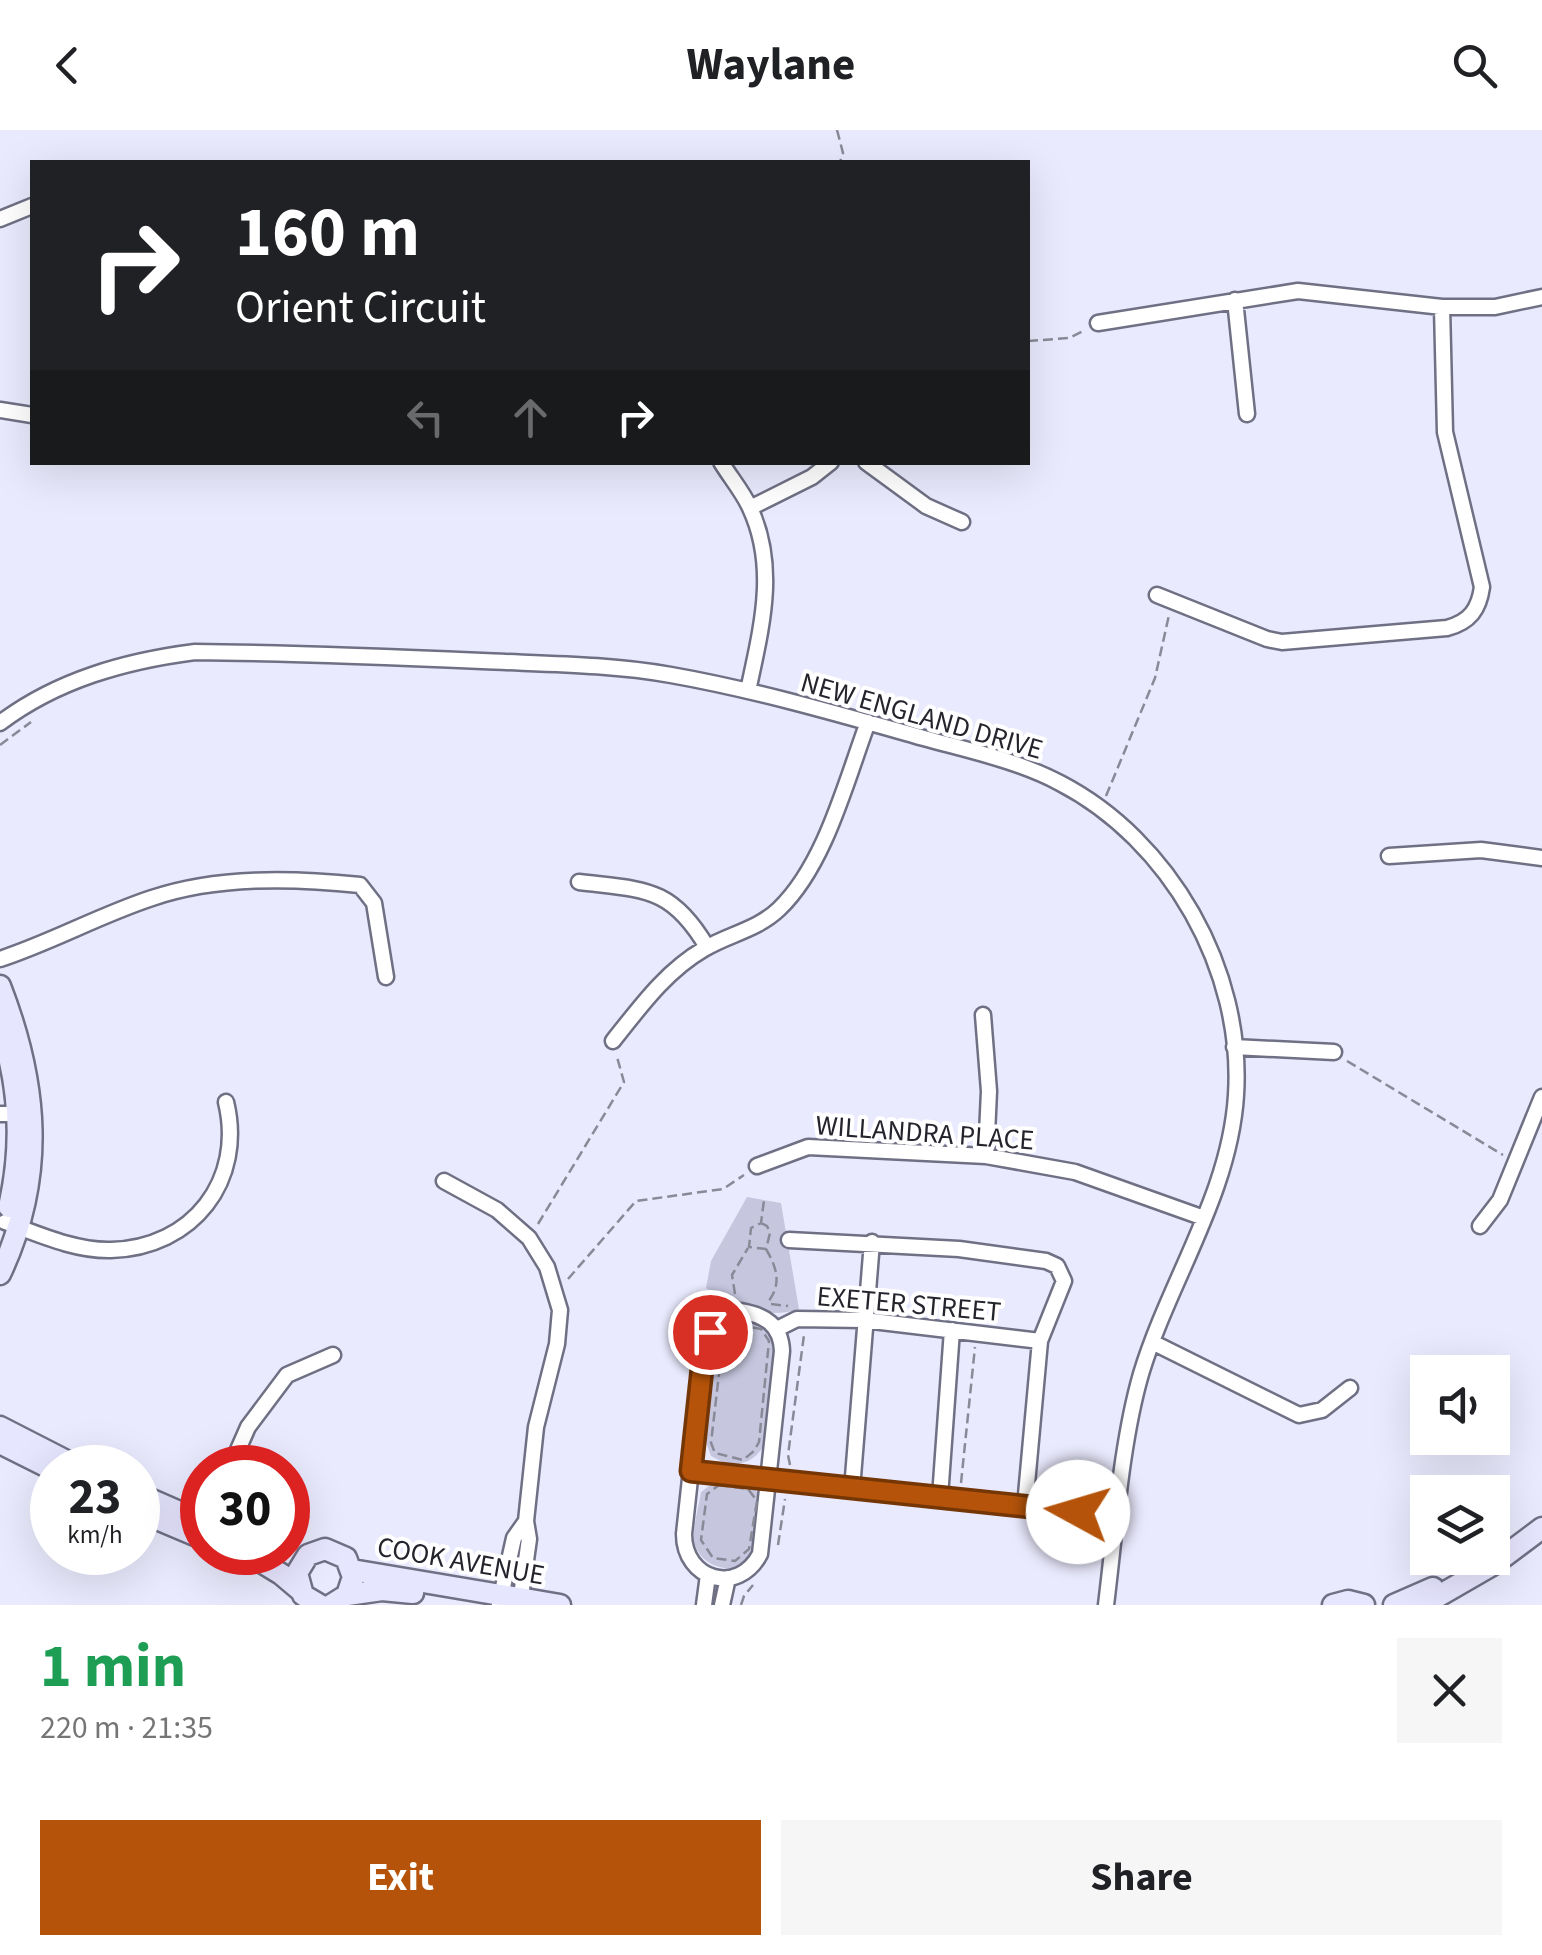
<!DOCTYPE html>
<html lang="en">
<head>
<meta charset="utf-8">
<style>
	:root { --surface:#fff; --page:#f6f6f6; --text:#202124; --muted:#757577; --accent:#b45309 }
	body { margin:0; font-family:"Source Sans 3",sans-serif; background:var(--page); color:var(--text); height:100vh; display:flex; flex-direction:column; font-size:38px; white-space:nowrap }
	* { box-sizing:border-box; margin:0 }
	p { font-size:32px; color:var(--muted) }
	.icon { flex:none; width:55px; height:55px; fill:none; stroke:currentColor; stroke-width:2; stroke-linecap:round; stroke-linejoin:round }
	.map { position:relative; height:1475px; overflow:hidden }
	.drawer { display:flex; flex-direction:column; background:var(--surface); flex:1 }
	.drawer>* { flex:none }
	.top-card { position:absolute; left:30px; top:30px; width:1000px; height:305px; border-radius:0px; box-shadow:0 10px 40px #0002; background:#202124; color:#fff; overflow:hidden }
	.fabs { position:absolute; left:1410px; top:1225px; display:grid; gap:20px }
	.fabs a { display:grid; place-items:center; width:100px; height:100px; border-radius:0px; background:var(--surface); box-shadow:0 10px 40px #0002; font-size:50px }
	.speed { position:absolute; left:30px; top:1315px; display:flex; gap:20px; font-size:50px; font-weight:700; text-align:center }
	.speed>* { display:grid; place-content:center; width:130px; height:130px; border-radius:50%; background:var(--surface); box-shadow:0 10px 40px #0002; line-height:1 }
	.speed small { font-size:25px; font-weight:400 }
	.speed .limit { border:15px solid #d22; background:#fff; color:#111 }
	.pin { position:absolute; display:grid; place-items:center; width:85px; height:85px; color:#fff; margin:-42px; border:5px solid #fff; border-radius:50%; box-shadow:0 2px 10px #0007 }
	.me { position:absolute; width:110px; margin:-55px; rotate:276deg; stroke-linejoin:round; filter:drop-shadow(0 0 8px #0008) }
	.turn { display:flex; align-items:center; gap:35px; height:210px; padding:0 40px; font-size:45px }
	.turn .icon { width:130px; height:130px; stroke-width:2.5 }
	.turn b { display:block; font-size:70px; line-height:85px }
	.lanes { display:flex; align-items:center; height:95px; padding:0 40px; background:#0003; justify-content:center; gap:50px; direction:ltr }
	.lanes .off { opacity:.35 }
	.round { display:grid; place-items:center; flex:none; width:105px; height:105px; border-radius:0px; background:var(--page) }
	.head { display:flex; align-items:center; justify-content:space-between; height:170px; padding:0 40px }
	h1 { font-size:60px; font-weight:700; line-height:75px; color:#1e9e55 }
	.action { display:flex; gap:20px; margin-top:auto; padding:20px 40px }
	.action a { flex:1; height:115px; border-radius:0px; background:var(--accent); color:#fff; font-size:40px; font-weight:700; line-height:115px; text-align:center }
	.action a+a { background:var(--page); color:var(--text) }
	header { display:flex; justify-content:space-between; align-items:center; height:130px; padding:0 40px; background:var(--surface); font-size:45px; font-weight:700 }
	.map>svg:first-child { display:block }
</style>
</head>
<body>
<header><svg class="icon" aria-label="back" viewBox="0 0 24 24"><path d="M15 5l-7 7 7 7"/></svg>Waylane<svg class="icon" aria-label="search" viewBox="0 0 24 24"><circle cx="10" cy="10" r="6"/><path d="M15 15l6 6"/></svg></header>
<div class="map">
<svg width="1542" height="1475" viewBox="0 0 1542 1475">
	<rect width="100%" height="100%" fill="#eaeafe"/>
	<!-- green -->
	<path fill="#c6c7df" d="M747,1067l34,6 18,106c-32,11 -66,-3 -93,-21l5,-27z
		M741,1189l24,5 11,17 -11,102c-11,23 -33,26 -54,13l-6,-17 13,-100 10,-16z
		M718,1349l33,5 11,15c-2,16 -1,41 -9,55 -15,26 -57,13 -59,-15 -1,-15 5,-33 7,-47z"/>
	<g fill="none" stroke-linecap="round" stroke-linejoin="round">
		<!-- street casing -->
		<g stroke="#707085" stroke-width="19">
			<path id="street" d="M0,89l32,-13
				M1235,170l12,114
				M1098,193l200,-32 144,16h53l47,-10
				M0,280l32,5
				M721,332c9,15 22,30 29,46 28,60 11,121 -2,183
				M866,332l60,44 36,16
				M750,378l62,-31 19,-15
				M1157,465l110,44 15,3 165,-14c23,-6 32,-19 35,-41l-37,-155 -3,-125
				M0,593c57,-43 125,-62 195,-71 96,1 192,5 287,9 63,3 127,3 189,14 79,14 157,36 235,58 50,15 107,25 154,50 110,57 184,187 176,312 -6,99 -67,186 -95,279 -20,69 -26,159 -35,231
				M1389,726l92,-6 61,8
				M579,752c65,8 92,4 128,65
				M0,829c52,-17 100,-44 152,-61 65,-22 141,-20 208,-13l14,18 12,74
				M983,885l6,76 -3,65
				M613,911c27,-34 53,-70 91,-92 25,-15 53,-19 75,-40 46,-44 67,-128 89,-187
				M1234,917l100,5
				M0,984h26
				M757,1036l51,-19 178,9 89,16 129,46
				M444,1051l53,29 32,28 18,29 13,43 -3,34 -21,83 -10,94 3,18 -9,64
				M5,1092c33,12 70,29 106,28 82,-2 134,-70 115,-148
				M1480,1096l20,-26 42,-103
				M789,1110l170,9 87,12 11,5 7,15 -24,60 -15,165
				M740,1181c25,4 41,14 42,40l-22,203c-22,42 -76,26 -76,-20l20,-184c7,-20 13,-35 36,-39z
				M777,1199l20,-10 67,1 176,21
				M1152,1212l147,73 23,-5 28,-22
				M230,1338l18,-41 39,-52 46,-20
				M691,1341l427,45
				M852,1359l20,-247
				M940,1367l12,-167
				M499,1475l15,-67 12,-17
				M704,1475l4,-30
				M722,1475l6,-27"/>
		</g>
		<!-- secondary casing -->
		<g stroke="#707085" stroke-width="25">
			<path id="secondary" d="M0,856c38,98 46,191 0,288
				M0,896c20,59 23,120 9,181
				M0,1297l80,41
				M0,1313l52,26
				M138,1364l64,28
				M138,1381l64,27
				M245,1422l36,22 19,16
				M352,1440l208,35
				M347,1465l35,-5 31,3
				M320,1475l-17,-10 -6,-22 11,-18 17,-6 21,9 7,19 -6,18 -16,10
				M1333,1475l15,-4 16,4
				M1394,1475l39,-17
				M1423,1475l71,-41 48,-36"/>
		</g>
		<!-- path -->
		<path stroke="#898997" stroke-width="2.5" stroke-dasharray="10 5" stroke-linecap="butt" d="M837,0l6,23 -3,9
			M1028,211l41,-3 14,-7
			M0,615l31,-23
			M1106,666l49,-118 14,-63
			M1347,931l156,94
			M761,1093l6,3 3,7 -4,16 -17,-2 2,-19 10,-5 3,-23
			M538,1094l86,-142 -7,-25
			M766,1119c11,19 16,35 2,53
			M568,1149l68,-78 87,-12 21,-14
			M735,1164l-3,-19 16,-27
			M771,1174l17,2
			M738,1195l23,4 8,12 -10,101 -5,9 -11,9 -28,-7 -4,-10 12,-104z
			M790,1335l-2,-10 16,-120
			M961,1353l14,-136
			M719,1355l29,4 9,12 -8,48 -14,12 -22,-3 -12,-18 6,-46z
			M778,1415l7,-46
			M741,1475l3,-9 9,-11"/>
		<!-- street -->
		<use href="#street" stroke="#fff" stroke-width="14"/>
		<!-- secondary -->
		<use href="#secondary" stroke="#e7e6ff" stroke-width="20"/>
	</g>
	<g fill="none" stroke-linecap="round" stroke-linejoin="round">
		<!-- route casing -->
		<g stroke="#753606" stroke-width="25">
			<path id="route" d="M710,1202l-6,18 -13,121 387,41"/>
		</g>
		<!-- route -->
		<use href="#route" stroke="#b45309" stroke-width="18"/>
	</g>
	<g text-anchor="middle" stroke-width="8" stroke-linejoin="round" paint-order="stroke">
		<!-- street labels -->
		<g font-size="28" fill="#24242d" stroke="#fff">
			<text transform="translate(922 585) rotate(16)" y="10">NEW ENGLAND DRIVE</text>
			<text transform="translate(925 1002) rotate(4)" y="10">WILLANDRA PLACE</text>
			<text transform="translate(909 1173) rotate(5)" y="10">EXETER STREET</text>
			<text transform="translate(461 1430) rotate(10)" y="10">COOK AVENUE</text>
		</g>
	</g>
</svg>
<div class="fabs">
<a><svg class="icon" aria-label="sound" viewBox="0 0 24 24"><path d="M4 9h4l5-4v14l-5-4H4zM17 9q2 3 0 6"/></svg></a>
<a><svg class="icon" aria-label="layers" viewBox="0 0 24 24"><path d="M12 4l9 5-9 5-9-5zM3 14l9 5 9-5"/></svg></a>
</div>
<div class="speed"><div>23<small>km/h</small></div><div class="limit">30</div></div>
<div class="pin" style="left:710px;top:1202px;background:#d93025"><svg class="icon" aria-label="arrive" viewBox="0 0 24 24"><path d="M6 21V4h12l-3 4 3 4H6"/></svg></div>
<svg class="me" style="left:1078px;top:1382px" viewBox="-20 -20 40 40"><circle r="19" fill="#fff"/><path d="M0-13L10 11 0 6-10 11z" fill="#b45309"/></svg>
<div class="top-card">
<div class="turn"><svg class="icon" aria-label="right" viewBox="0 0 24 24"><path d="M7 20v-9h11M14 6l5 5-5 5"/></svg><div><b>160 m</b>Orient Circuit</div></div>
<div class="lanes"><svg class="icon off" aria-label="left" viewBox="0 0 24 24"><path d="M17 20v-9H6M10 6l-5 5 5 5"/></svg><svg class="icon off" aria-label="ahead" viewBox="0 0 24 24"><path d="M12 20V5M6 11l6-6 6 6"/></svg><svg class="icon" aria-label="right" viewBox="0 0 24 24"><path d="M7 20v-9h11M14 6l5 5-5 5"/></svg></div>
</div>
</div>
<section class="drawer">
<div class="head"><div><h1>1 min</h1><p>220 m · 21:35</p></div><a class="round"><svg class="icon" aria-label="close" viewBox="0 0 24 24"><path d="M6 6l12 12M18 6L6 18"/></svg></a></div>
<div class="action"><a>Exit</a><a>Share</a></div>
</section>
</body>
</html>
